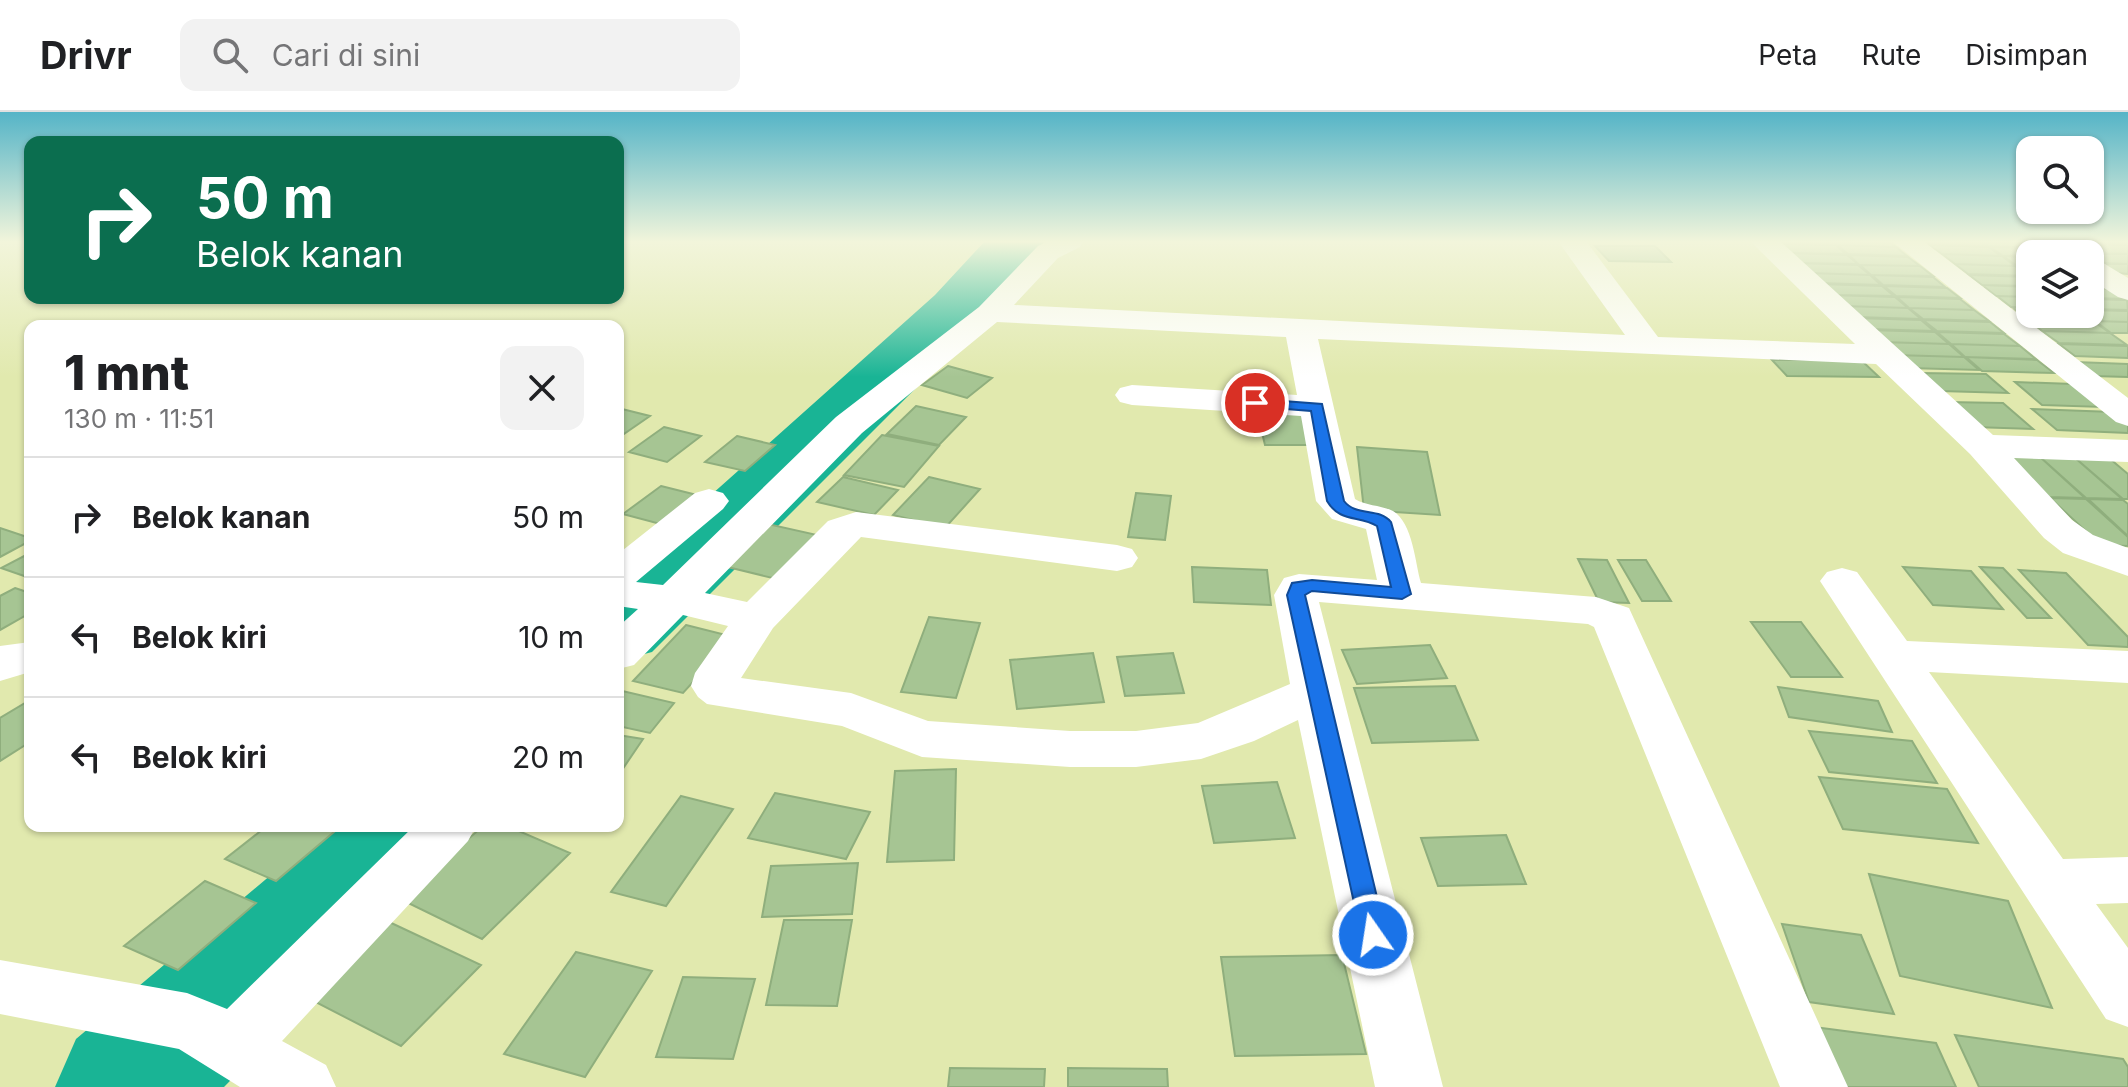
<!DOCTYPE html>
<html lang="id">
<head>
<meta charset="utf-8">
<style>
	:root { --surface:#fff; --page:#f2f2f2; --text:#202124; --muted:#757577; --line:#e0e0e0 }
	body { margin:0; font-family:Inter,sans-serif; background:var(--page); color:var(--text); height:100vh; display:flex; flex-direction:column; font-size:30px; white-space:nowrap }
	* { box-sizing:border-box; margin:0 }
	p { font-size:26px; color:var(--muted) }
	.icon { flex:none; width:44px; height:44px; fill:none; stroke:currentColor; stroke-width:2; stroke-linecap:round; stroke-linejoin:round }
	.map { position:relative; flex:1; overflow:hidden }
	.panel { position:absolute; left:24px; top:208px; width:600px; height:512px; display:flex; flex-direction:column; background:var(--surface); border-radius:16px; box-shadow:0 2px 6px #0004 }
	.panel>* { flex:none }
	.banner { position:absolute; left:24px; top:24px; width:600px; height:168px; border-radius:16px; box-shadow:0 2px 6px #0004; background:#0b6e4f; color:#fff; overflow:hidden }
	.fabs { position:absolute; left:2016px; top:24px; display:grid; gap:16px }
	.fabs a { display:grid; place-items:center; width:88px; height:88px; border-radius:16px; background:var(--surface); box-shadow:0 2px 6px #0004; font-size:40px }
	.pin { position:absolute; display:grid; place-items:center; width:68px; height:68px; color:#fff; margin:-34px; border:4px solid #fff; border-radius:50%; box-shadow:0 2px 8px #0007 }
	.me { position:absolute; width:88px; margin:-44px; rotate:347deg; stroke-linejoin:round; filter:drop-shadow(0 0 6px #0008) }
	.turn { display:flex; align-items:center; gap:28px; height:168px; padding:0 40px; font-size:36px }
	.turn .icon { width:104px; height:104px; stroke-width:2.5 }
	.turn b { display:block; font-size:56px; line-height:68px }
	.round { display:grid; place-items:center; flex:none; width:84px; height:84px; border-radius:16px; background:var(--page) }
	.headline { display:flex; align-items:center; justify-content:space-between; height:136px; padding:0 40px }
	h1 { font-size:48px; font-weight:800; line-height:60px }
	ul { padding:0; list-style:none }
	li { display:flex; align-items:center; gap:24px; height:120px; padding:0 40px; border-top:2px solid var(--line) }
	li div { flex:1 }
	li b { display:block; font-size:30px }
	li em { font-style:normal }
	header { display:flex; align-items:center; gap:48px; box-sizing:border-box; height:112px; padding:0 40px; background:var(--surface); border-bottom:2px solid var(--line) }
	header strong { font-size:38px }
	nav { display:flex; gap:44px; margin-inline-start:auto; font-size:28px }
	.search { width:560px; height:72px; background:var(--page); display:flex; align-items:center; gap:20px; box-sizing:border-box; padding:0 28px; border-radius:16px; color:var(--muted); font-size:30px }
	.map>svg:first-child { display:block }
</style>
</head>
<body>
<header>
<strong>Drivr</strong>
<div class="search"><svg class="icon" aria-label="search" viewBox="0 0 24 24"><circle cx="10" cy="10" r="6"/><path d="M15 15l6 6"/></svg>Cari di sini</div>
<nav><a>Peta</a><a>Rute</a><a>Disimpan</a></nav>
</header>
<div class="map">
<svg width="2128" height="975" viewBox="0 0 2128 975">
	<rect width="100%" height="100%" fill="#e1e9ae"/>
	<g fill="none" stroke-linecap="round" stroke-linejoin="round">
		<!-- river -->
		<path fill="#19b495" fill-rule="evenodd" d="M985,129h60l-64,82 -329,329 -34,9v-83l317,-283z
			M329,714h137l-17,32 -225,229h-169l21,-48z"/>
	</g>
	<!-- building -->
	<path fill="#a6c593" stroke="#8fae7d" stroke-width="2" d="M1774,129h56l5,4 -58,-1z
		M1832,129h56l8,6 -59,-2z
		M1924,129h56l7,5 -58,-2z
		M1982,129h56l10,7 -59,-2z
		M2067,129h56l5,4 -56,-1z
		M1778,132l58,1 10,9 -59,-1z
		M2072,132l56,1v9l-41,-1z
		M1837,133l59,2 11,9 -59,-2z
		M1929,133l60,2 12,9 -59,-2z
		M1595,134h60l16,16 -62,-1z
		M1990,135l59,1 9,6 -55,2z
		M1788,141l59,2 11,9 -60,-1z
		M1942,142l60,2 13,10 -60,-2z
		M2087,142h41v10l-26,-1z
		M1849,143l59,2 12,9 -61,-1z
		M2003,144l27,1v9h-13z
		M1798,151l60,2 12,10 -62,-2z
		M1955,152l60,2 15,10 -62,-2z
		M2103,152h25v10l-10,-1z
		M1860,153l60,1 13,10 -62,-1z
		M1809,161l61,2 11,10 -62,-2z
		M1872,163l61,2 12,10 -62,-2z
		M1969,163l61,2v9l-48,-1z
		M1820,172l62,2 12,10 -63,-1z
		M1982,173l48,2v10l-34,-1z
		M1884,174l63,2 13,10 -64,-2z
		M2090,176l20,1 16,10 -36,-1z
		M1831,183l64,2 13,11 -65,-2z
		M1997,184l33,1v11l-19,-1z
		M1897,185l63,2 14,11 -65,-2z
		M2090,187l37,1 1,10 -38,-1z
		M1843,194l65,2 13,11 -66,-2z
		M2012,195l18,1v6h53l10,7 -67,-2z
		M1909,196l65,2 15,11 -66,-2z
		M2090,198l38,1v11l-34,-1 -9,-7h5z
		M1855,206l66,2 13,11 -66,-2z
		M2027,207l66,2 17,12 -68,-2z
		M1923,208l67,2 14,11 -67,-2z
		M2095,209l33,1v11h-17z
		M1868,218l67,2 14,12 -68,-2z
		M2042,219l68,2 17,12 -68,-2z
		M1937,220l67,2 16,12 -69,-2z
		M1880,230l69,2 15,13 -70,-2z
		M1951,232l69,2 16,13 -71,-2z
		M2059,232l69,2v12l-53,-2z
		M1894,243l70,2 15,13 -71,-2z
		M1966,245l71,3 17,13 -72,-2z
		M1772,248h89l18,17 -92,-1z
		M2075,250l53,2v13l-35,-1z
		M948,254l44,12 -25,20 -45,-13z
		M1920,261l66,1 22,19 -68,-2z
		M2015,270l58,2 29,23 -60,-2z
		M1946,290l57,1 30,26 -59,-2z
		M916,294l50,11 -27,28 -52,-11z
		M618,296l32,8 -32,22z
		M1256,296h48l12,37h-51z
		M2032,297l81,3 15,11v10l-71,-3z
		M664,315l37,9 -34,26 -38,-10z
		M882,323l57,11 -35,41 -60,-12z
		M737,324l38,9 -30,26 -40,-9z
		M1357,335l70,5 13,63 -76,-5z
		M2005,343l34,1 46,42 -36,-1z
		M2039,344l35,1 48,42 -36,-1z
		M2074,345l35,1 19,16v25h-5z
		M843,365l55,13 -24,25 -57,-13z
		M929,365l51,12 -35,39 -52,-13z
		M661,374l40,10 -37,29 -41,-11z
		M1136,381l35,3 -6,44 -37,-3z
		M2050,386l36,1 42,38v9l-27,-1z
		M2088,387l35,1 5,4v32z
		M759,410l67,15 -41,44 -70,-17z
		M0,416l30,10v3l-30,16z
		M30,441v25l-29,-10z
		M1578,447l29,1 22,43 -30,-1z
		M1618,448h28l25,41h-29z
		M1192,455l75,3 4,35 -77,-3z
		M1903,455l68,4 32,38 -70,-4z
		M1980,455l23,1 48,50h-24z
		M2019,458l47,3 62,64v10l-40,-2z
		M15,476l15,5v20l-30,17v-34z
		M929,505l51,6 -24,75 -55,-6z
		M1751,510h50l41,55h-51z
		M686,513l48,12 -51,56 -50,-12z
		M1430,533l17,33 -90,6 -15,-34z
		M1093,541l11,49 -87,7 -7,-49z
		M1173,541l11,40 -59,3 -8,-39z
		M1455,574l23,54 -106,3 -18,-55z
		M1778,575l100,14 14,31 -103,-15z
		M618,578l56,13 -24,30 -32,-7z
		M30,588v42l-30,19v-43z
		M1809,619l103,10 25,42 -108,-11z
		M618,623l25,4 -23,34h-2z
		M956,657l-2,91 -67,2 8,-91z
		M1819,665l128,12 31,54 -135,-14z
		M1277,670l18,56 -81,5 -12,-57z
		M775,681l95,19 -24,47 -98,-21z
		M681,684l52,13 -67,97 -55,-14z
		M267,714h74l-65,55 -51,-22z
		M483,714h24l63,27 -88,86 -82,-40z
		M1506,723l20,49 -88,2 -17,-48z
		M858,751l-6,51 -90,3 9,-51z
		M1869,762l139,27 44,107 -152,-32z
		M205,769l51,22 -78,67 -54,-24z
		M784,808h68l-15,86 -71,-1z
		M387,809l94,44 -80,81 -97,-50z
		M1782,812l79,11 33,79 -85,-12z
		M576,840l76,19 -67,106 -81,-23z
		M1342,843l24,99 -131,2 -14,-99z
		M683,865l72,2 -22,80 -77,-2z
		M1814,915l122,16 20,44h-119z
		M1955,923l168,24 5,8v20h-149z
		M950,956l95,1 -1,18h-96z
		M1068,956l99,1 1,18h-100z"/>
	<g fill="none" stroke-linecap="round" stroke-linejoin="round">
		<!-- minor -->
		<path fill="#fff" fill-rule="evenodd" d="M1049,129h35l-4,6 -22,11 -44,47 611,30 -67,-94h28l72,96 197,7 -105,-103h30l213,194 135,5v22l-114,-4 58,62 21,15 35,13v28l-65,-23 -19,-15 -74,-84 -94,-90 -558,-25 37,160c11,7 26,6 38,12 20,12 22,52 28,72l175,14 33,11 219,479h-68l-186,-460 -6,-3 -269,-22 124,485h-68l-77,-367 -44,21 -53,18 -65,8h-66l-148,-10 -80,-31 -135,-22 -9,-7 -7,-11 4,-13 33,-47 -45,-11 -49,50 -16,4v-42l20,-18 -20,-3v-52l77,-61 14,-4 14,4 6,8 -6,8 -87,73 27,3 173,-168 143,-110 59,-61zM997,210l289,15 11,58 -165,-10 -12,3 -5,7 5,7 12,3 169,11 15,85 16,18 34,10 11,51 -78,-6 -15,4 -10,17 16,89 -92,39 -62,8h-66l-142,-10 -77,-28 -110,-15 32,-50 88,-91 256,34 15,-4 6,-9 -6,-9 -15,-4 -261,-33 -28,9 -81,81 -42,-9 157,-160z
			M1892,129h31l205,157v28l-12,-4z
			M2036,129h32l16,13h-33z
			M2090,147l10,2 28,17v22l-10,-3 -28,-18z
			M1842,456l15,4 50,69 221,10v32l-199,-11 134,187 65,-2v46l-32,1 32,44v79l-22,-8 -286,-438 7,-9z
			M30,530v30l-30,9v-35z
			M414,714h62l-8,15 -186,200 44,24 10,22h-96l-61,-38 -179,-35v-54l187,33 40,16z"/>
	</g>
	<!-- sky -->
	<linearGradient id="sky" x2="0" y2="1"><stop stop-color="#55b4c7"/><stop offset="0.49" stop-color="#f2f5db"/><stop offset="1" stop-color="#f2f5db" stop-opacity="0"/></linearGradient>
	<rect width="2128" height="265" fill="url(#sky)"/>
	<!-- route -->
	<path fill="#1a73e8" stroke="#114b97" stroke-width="2" d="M1255,287l67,5 22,97c12,16 35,6 47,21l20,72 -9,5 -90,-8 -7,4 81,340 -4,7 -9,3 -8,-3 -4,-7 -74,-340 5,-12 20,-3 79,7 -14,-61c-18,-11 -37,-3 -50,-25l-16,-90 -61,-5 -2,-3z"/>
</svg>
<div class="fabs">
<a><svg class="icon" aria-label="search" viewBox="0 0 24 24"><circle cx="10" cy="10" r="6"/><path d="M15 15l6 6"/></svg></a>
<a><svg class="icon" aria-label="layers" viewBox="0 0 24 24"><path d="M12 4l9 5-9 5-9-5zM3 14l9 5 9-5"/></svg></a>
</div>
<div class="pin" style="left:1255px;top:291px;background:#d93025"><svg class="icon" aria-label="arrive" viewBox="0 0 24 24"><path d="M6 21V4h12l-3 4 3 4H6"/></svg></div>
<svg class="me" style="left:1373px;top:823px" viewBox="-20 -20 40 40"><circle r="17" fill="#1a73e8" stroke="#fff" stroke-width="3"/><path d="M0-11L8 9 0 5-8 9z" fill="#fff"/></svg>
<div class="banner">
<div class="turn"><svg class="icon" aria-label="right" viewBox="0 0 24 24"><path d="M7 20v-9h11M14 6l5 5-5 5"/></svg><div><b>50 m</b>Belok kanan</div></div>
</div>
<section class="panel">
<div class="headline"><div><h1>1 mnt</h1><p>130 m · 11:51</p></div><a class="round"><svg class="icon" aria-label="close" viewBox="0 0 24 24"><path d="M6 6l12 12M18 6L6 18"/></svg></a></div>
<ul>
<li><svg class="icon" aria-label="right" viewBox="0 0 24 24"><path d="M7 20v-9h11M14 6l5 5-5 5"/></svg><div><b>Belok kanan</b></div><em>50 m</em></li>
<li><svg class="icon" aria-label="left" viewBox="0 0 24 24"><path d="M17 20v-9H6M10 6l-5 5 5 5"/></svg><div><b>Belok kiri</b></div><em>10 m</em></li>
<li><svg class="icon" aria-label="left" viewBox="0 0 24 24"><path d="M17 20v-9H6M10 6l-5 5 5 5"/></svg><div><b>Belok kiri</b></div><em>20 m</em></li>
</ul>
</section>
</div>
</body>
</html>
